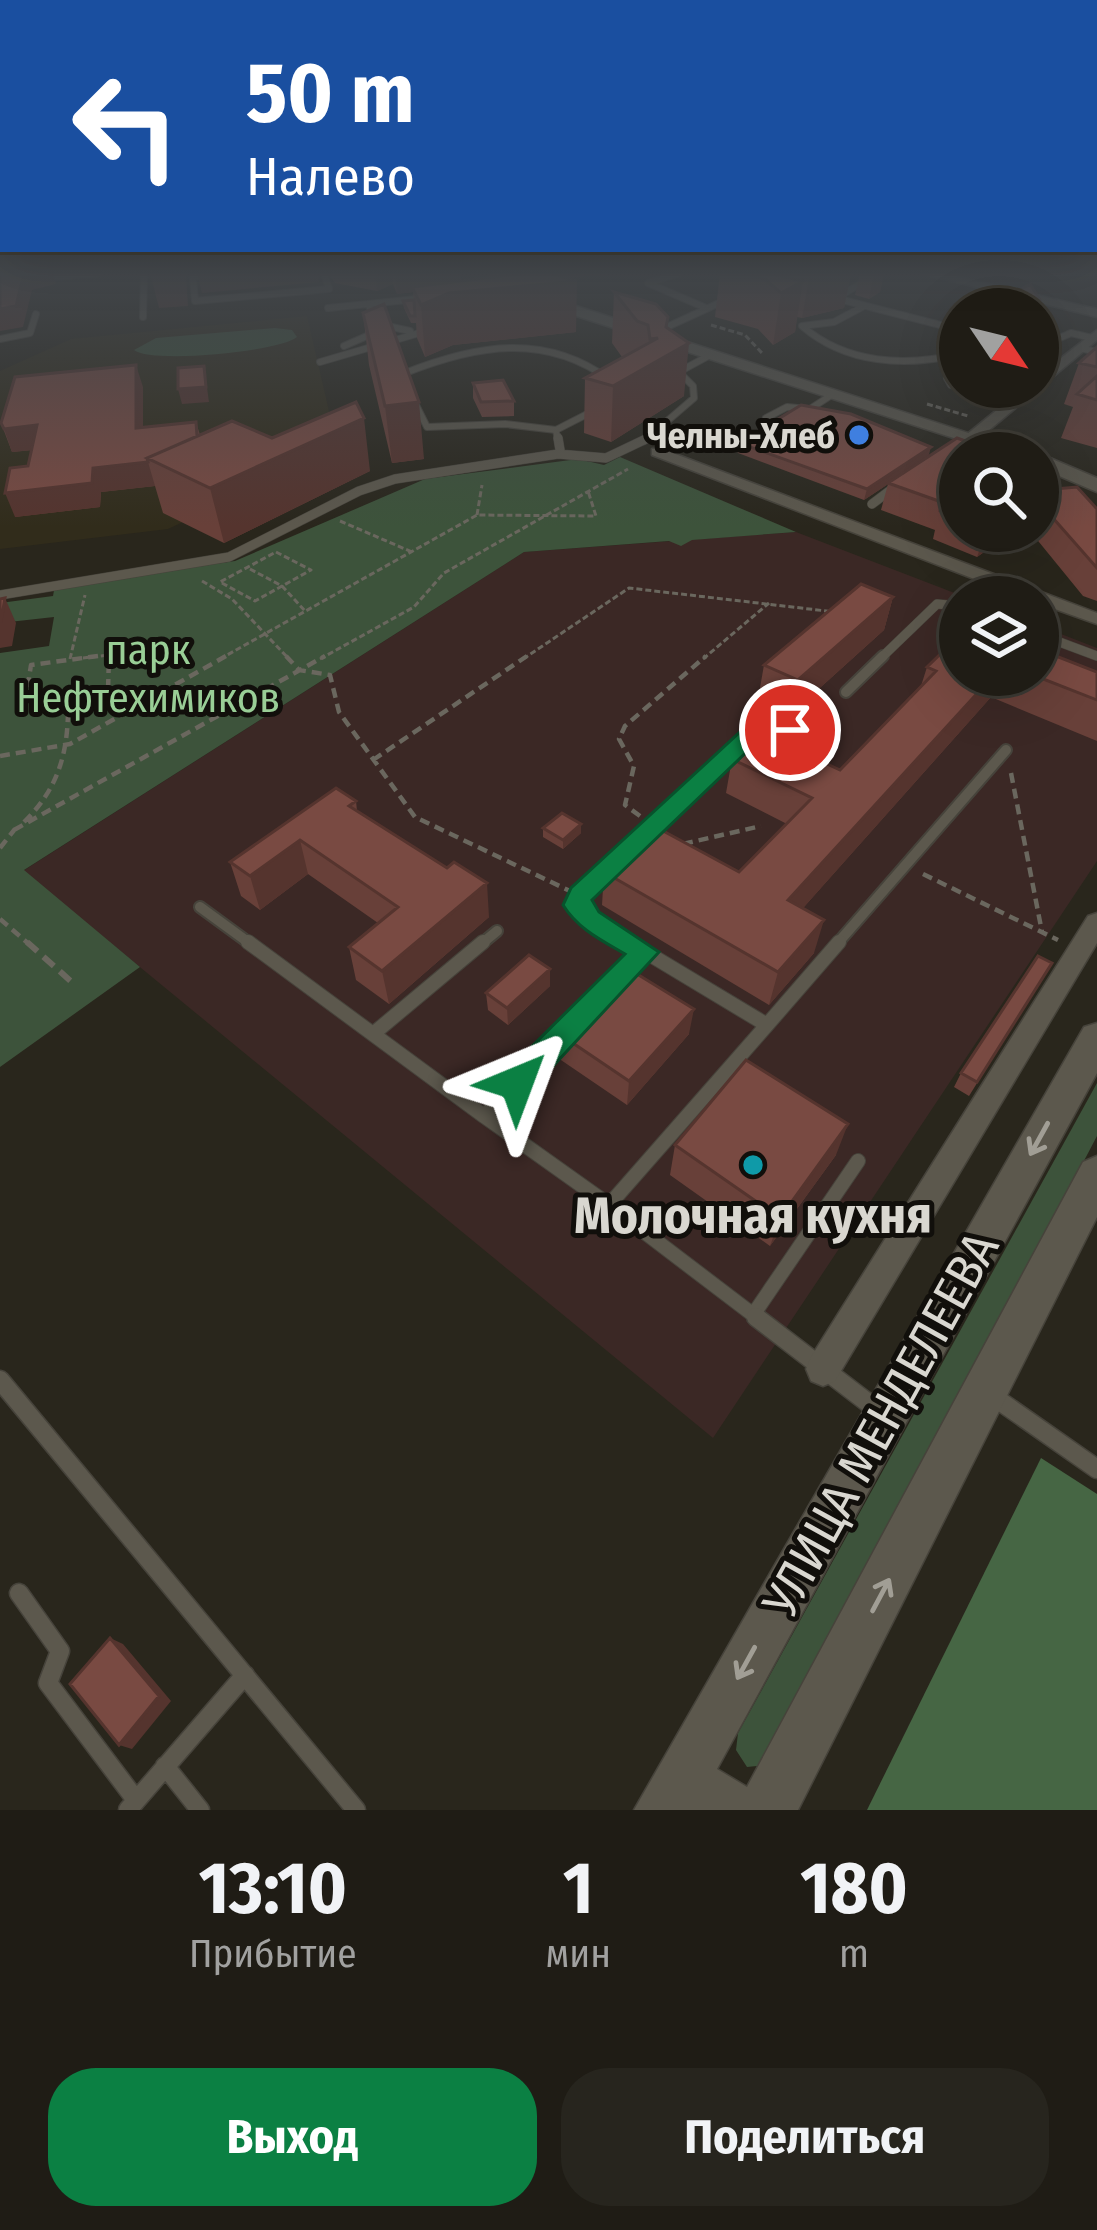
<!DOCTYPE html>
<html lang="ru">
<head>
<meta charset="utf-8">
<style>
	:root { --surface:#1f1c15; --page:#27251e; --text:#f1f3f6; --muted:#a1a1a0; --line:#3c3a34; --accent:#0b8043 }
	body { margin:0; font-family:"Fira Sans Condensed",sans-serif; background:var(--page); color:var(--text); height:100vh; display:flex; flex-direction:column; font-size:45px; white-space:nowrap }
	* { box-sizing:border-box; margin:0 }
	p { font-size:39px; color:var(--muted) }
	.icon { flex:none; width:66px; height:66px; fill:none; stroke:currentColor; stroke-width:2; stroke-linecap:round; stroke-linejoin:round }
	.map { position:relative; height:1810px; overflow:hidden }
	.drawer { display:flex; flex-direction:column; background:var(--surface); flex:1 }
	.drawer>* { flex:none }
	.banner { position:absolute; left:0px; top:0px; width:1098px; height:252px; box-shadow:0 12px 48px #0002,0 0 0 3px var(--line); background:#1a4fa0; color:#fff; overflow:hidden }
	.needle { width:78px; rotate:125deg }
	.controls { position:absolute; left:939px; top:288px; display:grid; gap:24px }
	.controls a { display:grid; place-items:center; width:120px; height:120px; border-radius:50%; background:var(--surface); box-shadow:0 12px 48px #0002,0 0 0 3px var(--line); font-size:60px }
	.pin { position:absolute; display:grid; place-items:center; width:102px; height:102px; color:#fff; margin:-51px; border:6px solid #fff; border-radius:50%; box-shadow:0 3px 12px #0007 }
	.me { position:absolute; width:132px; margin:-66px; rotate:44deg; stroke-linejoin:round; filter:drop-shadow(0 0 9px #0008) }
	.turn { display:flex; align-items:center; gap:42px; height:252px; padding:0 48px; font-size:54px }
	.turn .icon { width:156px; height:156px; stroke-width:2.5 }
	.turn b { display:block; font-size:84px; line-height:102px }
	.eta { display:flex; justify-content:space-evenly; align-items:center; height:204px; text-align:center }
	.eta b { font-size:72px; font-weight:700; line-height:84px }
	.button { display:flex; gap:24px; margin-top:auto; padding:24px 48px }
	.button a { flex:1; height:138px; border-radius:48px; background:var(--accent); color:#fff; font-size:48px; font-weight:700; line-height:138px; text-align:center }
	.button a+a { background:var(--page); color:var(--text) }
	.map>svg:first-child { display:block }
</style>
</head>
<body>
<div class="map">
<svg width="1097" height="1810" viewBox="0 0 1097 1810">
	<rect width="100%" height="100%" fill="#29261c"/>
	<!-- built -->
	<path fill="#312c1b" d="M307,316l31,134 -170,79 -168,20v-178l71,-32z"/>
	<!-- medical -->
	<path fill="#3b2825" d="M796,532l169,65h-5v78h78v-50l59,23v213l-384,577 -690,-567 501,-319z"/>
	<!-- green -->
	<path fill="#3d533b" d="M275,328l17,2 5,7c-18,15 -146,27 -163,13l22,-12z
		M620,457l176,75 -104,8 -11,6 -12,-5 -145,11 -500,318 116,97 -140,100v-414l49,-7 5,-29 -54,6v-20l53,-7 2,-11 180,-24 190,-82 153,-20 26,6z
		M1097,1083v53l-330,629 -20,2 -11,-17 2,-17z"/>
	<!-- forest -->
	<path fill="#466644" d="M1041,1458l56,36v316h-230z"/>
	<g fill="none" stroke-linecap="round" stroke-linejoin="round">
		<!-- lane-far4 casing -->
		<g stroke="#46433b" stroke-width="8">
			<path id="lane-far4" d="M203,273l-10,5 2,23 134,-12 -5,-16
				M680,273l-32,10 58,25
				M881,273l-46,25 125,32
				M43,278l56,-5
				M864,306l-30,16 -32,4c44,38 103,41 158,28
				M328,308l40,-4
				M143,317l1,-44
				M410,331l-32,-7 -10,-20 58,-6
				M656,332l61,-28 14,2
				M0,339l30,-6 6,-19
				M1048,343l23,-10 21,5
				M344,346l32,-14
				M1080,348l17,4
				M320,362l113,-33
				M675,374l35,-19
				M947,378l4,7 62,18
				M409,386l-4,-13c71,-28 140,-41 205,7
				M416,405l11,22 78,-3 51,6
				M822,413l-12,-4 23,-15
				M766,418l21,-11 21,2
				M558,441l-2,-11 39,-20
				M644,441l50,-43 -1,-12 -14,-14"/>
		</g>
		<!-- lane-far3 casing -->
		<g stroke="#46433b" stroke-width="10">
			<path id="lane-far3" d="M558,438l2,12
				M872,504l24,-18
				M0,595l229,-38 130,-66 36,-12 163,-25 48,4 42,-20
				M1038,634l59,22
				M880,659l57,-55 23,2"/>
		</g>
		<!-- lane-far2 casing -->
		<g stroke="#46433b" stroke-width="14">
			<path id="lane-far2" d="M846,692l37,-36
				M646,835l102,-98 42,-7
				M614,866l-37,39 57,40
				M200,907l52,38
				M480,945l17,-14
				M836,945l170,-195"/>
		</g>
		<!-- lane-far1 casing -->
		<g stroke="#46433b" stroke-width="16">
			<path id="lane-far1" d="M248,942l236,174
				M629,942l138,83 -158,180 151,115
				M767,1025l72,-83
				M568,1030l-84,86 125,89
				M373,1034l110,-92
				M753,1315l105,-154"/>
		</g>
		<!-- lane casing -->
		<g stroke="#46433b" stroke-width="21">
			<path id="lane" d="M756,1317l124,95
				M0,1380l356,430
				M994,1397l103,72
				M19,1593l41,58 -12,32 88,117
				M165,1766l35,44
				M128,1810l117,-135"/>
		</g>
		<!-- street casing -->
		<g stroke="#46433b" stroke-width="3">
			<path id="street" d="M920,273h21l156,36v8z
				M1097,330v10l-121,101h-10v-6l59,-48h13v-11z
				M652,449h10l435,164v11l-59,-21v-6h-17l-369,-142z
				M1097,913v30l-262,438 -12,5 -12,-5 -5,-12 5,-12 277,-441z"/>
		</g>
		<!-- secondary casing -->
		<g stroke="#46433b" stroke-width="3">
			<path id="secondary" d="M489,273h16l34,21 491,159h-30l-473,-153 -22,-9z
				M1038,453l59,25v14l-59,-25z
				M1097,1023v50l-380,696 30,18 336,-625 14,-6v61l-299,593h-164l450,-783z"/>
		</g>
		<!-- path-far2 -->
		<path stroke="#6a675e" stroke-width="3" stroke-dasharray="6 3" stroke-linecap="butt" d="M711,325l34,10 17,18
			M927,404l41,12
			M477,515l5,-30
			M340,521l72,31
			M276,552l35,18 -56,31 -35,-19z
			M250,569l32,17 24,26
			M202,581l30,18 57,60
			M70,659l15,-64
			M74,659l35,-4v4
			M220,659l257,-144 119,1 -8,-25
			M320,659l94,-52 30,-34 184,-104
			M523,659l106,-71 206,24
			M703,659l66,-56"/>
		<!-- path-far1 -->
		<path stroke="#6a675e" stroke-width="4.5" stroke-dasharray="10 6" stroke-linecap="butt" d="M98,656l-67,9 -6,38 83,-12 1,-35
			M286,656l13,14 31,5 9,37 76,105 155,74
			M0,756l70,-12 156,-88
			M373,760l154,-104
			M1011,773l31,159
			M640,816l-15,-11 9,-39 -15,-27 6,-13 81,-70
			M24,822c37,-36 45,-74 44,-124
			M14,830l311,-174
			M683,844l78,-18
			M0,848l15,-19
			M923,874l135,66
			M0,919l30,26"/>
		<!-- path -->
		<path stroke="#6a675e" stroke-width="6" stroke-dasharray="14 8" stroke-linecap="butt" d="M27,942l47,42"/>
		<!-- lane-far4 -->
		<use href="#lane-far4" stroke="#5c584d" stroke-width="6"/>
		<!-- lane-far3 -->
		<use href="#lane-far3" stroke="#5c584d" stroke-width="9"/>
		<!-- lane-far2 -->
		<use href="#lane-far2" stroke="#5c584d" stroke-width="10"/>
		<!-- lane-far1 -->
		<use href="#lane-far1" stroke="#5c584d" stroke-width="14"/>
		<!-- lane -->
		<use href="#lane" stroke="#5c584d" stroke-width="18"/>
		<!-- street -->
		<use href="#street" fill="#5c584d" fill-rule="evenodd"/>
		<!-- secondary -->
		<use href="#secondary" fill="#5c584d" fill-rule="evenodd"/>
	</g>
	<!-- wall -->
	<path fill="#684039" d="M328,273h132l1,8 99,-5 -3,-3h59l-51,5 11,54 -123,13 -28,12 -8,-19 -1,-15h-5l-7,-15 -1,-7 11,-1 -1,-8 -16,2 -4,-10 -16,7 -42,-8z
		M720,273l54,2 77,-2 -7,35 -42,10 -5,-1 -2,15 -22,13 -15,-16 -43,-12z
		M860,273h24l-4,19 -11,7 -14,-4z
		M614,292l53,36 17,68 -73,46 -27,-9 1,-55 37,-21 -10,-14z
		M363,313l61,146 -32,4 -23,-98z
		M1097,347v101l-36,-10 12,-31 -9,-3 15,-41z
		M960,351v26h-5l-1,-3z
		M473,383l41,18v15l-32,1 -9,-19z
		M143,387v40l53,-5 4,13 72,3 98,33 -146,72 -61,-30 -8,-27 -54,6 -1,15 -85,10 17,-67 -20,2 -11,-29z
		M739,443l189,14 32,-4v78h54l-37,26 -44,-18 2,-9 -54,-20 7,-26 -24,16 -126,-47z
		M1038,488l59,21v92l-14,-5 -53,-65h8z
		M893,597l-9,33 -93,84 -33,-15 6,-34z
		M927,667l33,8h78l59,-3v69l-106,-44 -188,211 11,45 -45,52 -167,-100 2,-33h135l48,-48 -61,-31 6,-34 108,11 81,-84z
		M356,801l1,10 132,106 -100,87 -33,-24 -7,-33 29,-24 -70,-49 -48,36 -19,-14 -11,-34z
		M543,828l38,5 -18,16 -20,-12z
		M1052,963l-83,133 -15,-9 7,-14z
		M550,969v17l-42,39 -20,-15 -2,-17z
		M558,1033l131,1 -62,71 -69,-47z
		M675,1145l161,10 -66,91 -100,-71z"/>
	<!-- shaded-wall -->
	<path fill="#55342e" d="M24,273h29l3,11 -24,6 -9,37 -23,4v-22z
		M150,273h40l-4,3 2,30 -29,2z
		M197,273h121l1,9 -117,11z
		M375,273h17l1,11 -16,7z
		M395,273h66v15l-49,-1 1,5 -16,2z
		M561,273h55l-55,5z
		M810,273h41l-7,35 -42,10z
		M874,273h10l-4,19 -11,7z
		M577,281l-1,51 -123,13 -28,12 -4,-52 28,-12z
		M803,281l-8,51 -22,13 8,-52z
		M668,317l-3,41 24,-15 -5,53 -73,46 2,-56 35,-19 2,-28z
		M136,365l7,22v64l-7,-23z
		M204,366l5,36 -27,2 -4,-15z
		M419,402l5,57 -32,4 -7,-57z
		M364,418l6,53 -146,72 -14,-55z
		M37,425l8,24 -33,3 -8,-23z
		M931,447l-3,11 -64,42 3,-11z
		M148,462l7,24 -54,6 -1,15 -85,10 -10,-24 88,-25z
		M986,531h28l-37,26z
		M893,597l-9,33 -93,84 7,-34z
		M5,598l11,25 -4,23 -12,2v-27z
		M994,675h6l-9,22 -211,237 8,-34z
		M581,824v9l-18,16v-9z
		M300,840l8,34 -48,36 -10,-34z
		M487,883l2,34 -100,87 -7,-33z
		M824,920l-10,33 -45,52 9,-33z
		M550,969v17l-42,39 -1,-17z
		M694,1009l-5,25 -62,71 2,-24z
		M848,1124l-12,31 -66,91 10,-28z
		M110,1638l13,6 48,57 -39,48 -13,-4z"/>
	<!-- building -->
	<path fill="#794a42" stroke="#55342e" stroke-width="3" d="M0,273h24l-8,33 -16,3z
		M526,273h23l28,8 -128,12 -28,12 -9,-18z
		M743,273h25l35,8 -22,12 -16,-14z
		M1030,284l10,16 -13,9h-38z
		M614,292l42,12 12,13 -2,10 23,16 -76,43 -28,-8 73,-40 -8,1 -2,-14 -11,-4z
		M414,300l1,16h-5l-7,-15z
		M384,304l35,98 -34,4 -22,-93z
		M1097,347v20l-18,-4z
		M136,365v63l60,-6 1,14 -50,22 1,4 -55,6 -1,15 -87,10 5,-25 18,-2 9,-41 -33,4 -3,-6 14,-46z
		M204,366l2,21 -28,2v-21z
		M1097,376v24l-20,-6z
		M503,380l11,21 -33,1 -8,-19z
		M356,402l8,16 -154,70 -63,-30 85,-37 40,17z
		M801,405l50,9 80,33 -64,42 -128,-46z
		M957,438l28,10 -7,5h-18v66l-19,-8 9,-6 -62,-22z
		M1077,487l20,22v59l-59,-67v-13l5,2z
		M861,584l32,13 -95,83 -34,-15z
		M5,598l-4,23h-1v-22z
		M960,635v40h34l-206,225 36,20 -46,52 -174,-100 50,-46 85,46 73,-74 -80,-39 29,-26 79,37 96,-99 -9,-4z
		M1038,649l59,23v28l-64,-25h5z
		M336,788l20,13 -7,5 98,62 7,-6 33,21 -105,88 -33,-24 49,-40 -98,-67 -50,36 -20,-14z
		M562,813l19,11 -18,16 -20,-12z
		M529,955l21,14 -43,39 -21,-15z
		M1038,956l14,7 -75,119 -16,-9z
		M624,966l70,43 -65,72 -71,-48z
		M746,1060l102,64 -68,94 -105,-73z
		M110,1638l49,58 -40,49 -49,-61z"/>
	<!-- one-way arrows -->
	<defs><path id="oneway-shaft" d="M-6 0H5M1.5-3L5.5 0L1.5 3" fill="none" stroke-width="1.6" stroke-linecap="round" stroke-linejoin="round" transform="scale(3)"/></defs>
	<g stroke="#a19e95">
		<use href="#oneway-shaft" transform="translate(1039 1139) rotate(119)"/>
		<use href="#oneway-shaft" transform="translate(881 1595) rotate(-62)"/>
		<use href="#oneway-shaft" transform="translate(746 1663) rotate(119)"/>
	</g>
	<!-- sky -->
	<linearGradient id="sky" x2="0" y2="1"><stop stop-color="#17150f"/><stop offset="0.52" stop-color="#43474b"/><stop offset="1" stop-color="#43474b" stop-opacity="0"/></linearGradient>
	<rect width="1097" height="527" fill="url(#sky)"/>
	<!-- route -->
	<path fill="#0b8043" stroke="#07532c" stroke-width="3" d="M790,722l8,2v11l-42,8 -164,157 7,12 60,40 -131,141h-23l-4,-10 4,-10 120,-119c-24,-14 -47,-25 -62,-49l8,-17 169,-156z"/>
	<!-- markers -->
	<circle fill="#3f7fe0" stroke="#110f0b" stroke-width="4.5" cx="859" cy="435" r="12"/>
	<circle fill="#0f9aa8" stroke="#110f0b" stroke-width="4.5" cx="753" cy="1165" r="12"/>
	<g text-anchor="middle" stroke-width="10" stroke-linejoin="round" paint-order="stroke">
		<!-- far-poi labels -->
		<g font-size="36" font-weight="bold" fill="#d9d7d0" stroke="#110f0b" text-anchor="end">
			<text x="835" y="448">Челны-Хлеб</text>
		</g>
		<!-- park labels -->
		<g font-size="42" fill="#99ce96" stroke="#110f0b">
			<text x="148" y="664">парк<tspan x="148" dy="48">Нефтехимиков</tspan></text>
		</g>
		<!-- near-poi labels -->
		<g font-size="51" font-weight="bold" fill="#d9d7d0" stroke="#110f0b">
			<text x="753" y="1233">Молочная кухня</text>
		</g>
		<!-- near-street labels -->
		<g font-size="51" fill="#d9d7d0" stroke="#110f0b">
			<text transform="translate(880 1424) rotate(-61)" y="18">УЛИЦА МЕНДЕЛЕЕВА</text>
		</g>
	</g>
</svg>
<div class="controls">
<a><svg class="needle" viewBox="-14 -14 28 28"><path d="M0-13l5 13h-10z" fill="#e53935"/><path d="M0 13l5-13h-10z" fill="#a1a1a0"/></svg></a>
<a><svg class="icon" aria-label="search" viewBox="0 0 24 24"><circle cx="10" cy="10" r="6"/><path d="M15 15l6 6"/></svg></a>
<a><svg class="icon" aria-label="layers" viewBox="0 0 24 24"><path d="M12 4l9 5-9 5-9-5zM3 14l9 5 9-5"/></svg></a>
</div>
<div class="pin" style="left:790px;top:730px;background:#d93025"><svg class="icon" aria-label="arrive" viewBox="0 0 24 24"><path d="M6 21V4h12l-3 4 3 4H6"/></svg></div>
<svg class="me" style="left:517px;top:1083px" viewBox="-20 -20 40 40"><path d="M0-17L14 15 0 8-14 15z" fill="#0b8043" stroke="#fff" stroke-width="4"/></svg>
<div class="banner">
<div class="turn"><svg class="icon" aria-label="left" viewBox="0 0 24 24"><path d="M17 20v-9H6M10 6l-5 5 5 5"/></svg><div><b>50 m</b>Налево</div></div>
</div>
</div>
<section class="drawer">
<div class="eta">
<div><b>13:10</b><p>Прибытие</p></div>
<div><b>1</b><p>мин</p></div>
<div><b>180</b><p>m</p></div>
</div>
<div class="button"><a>Выход</a><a>Поделиться</a></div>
</section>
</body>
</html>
